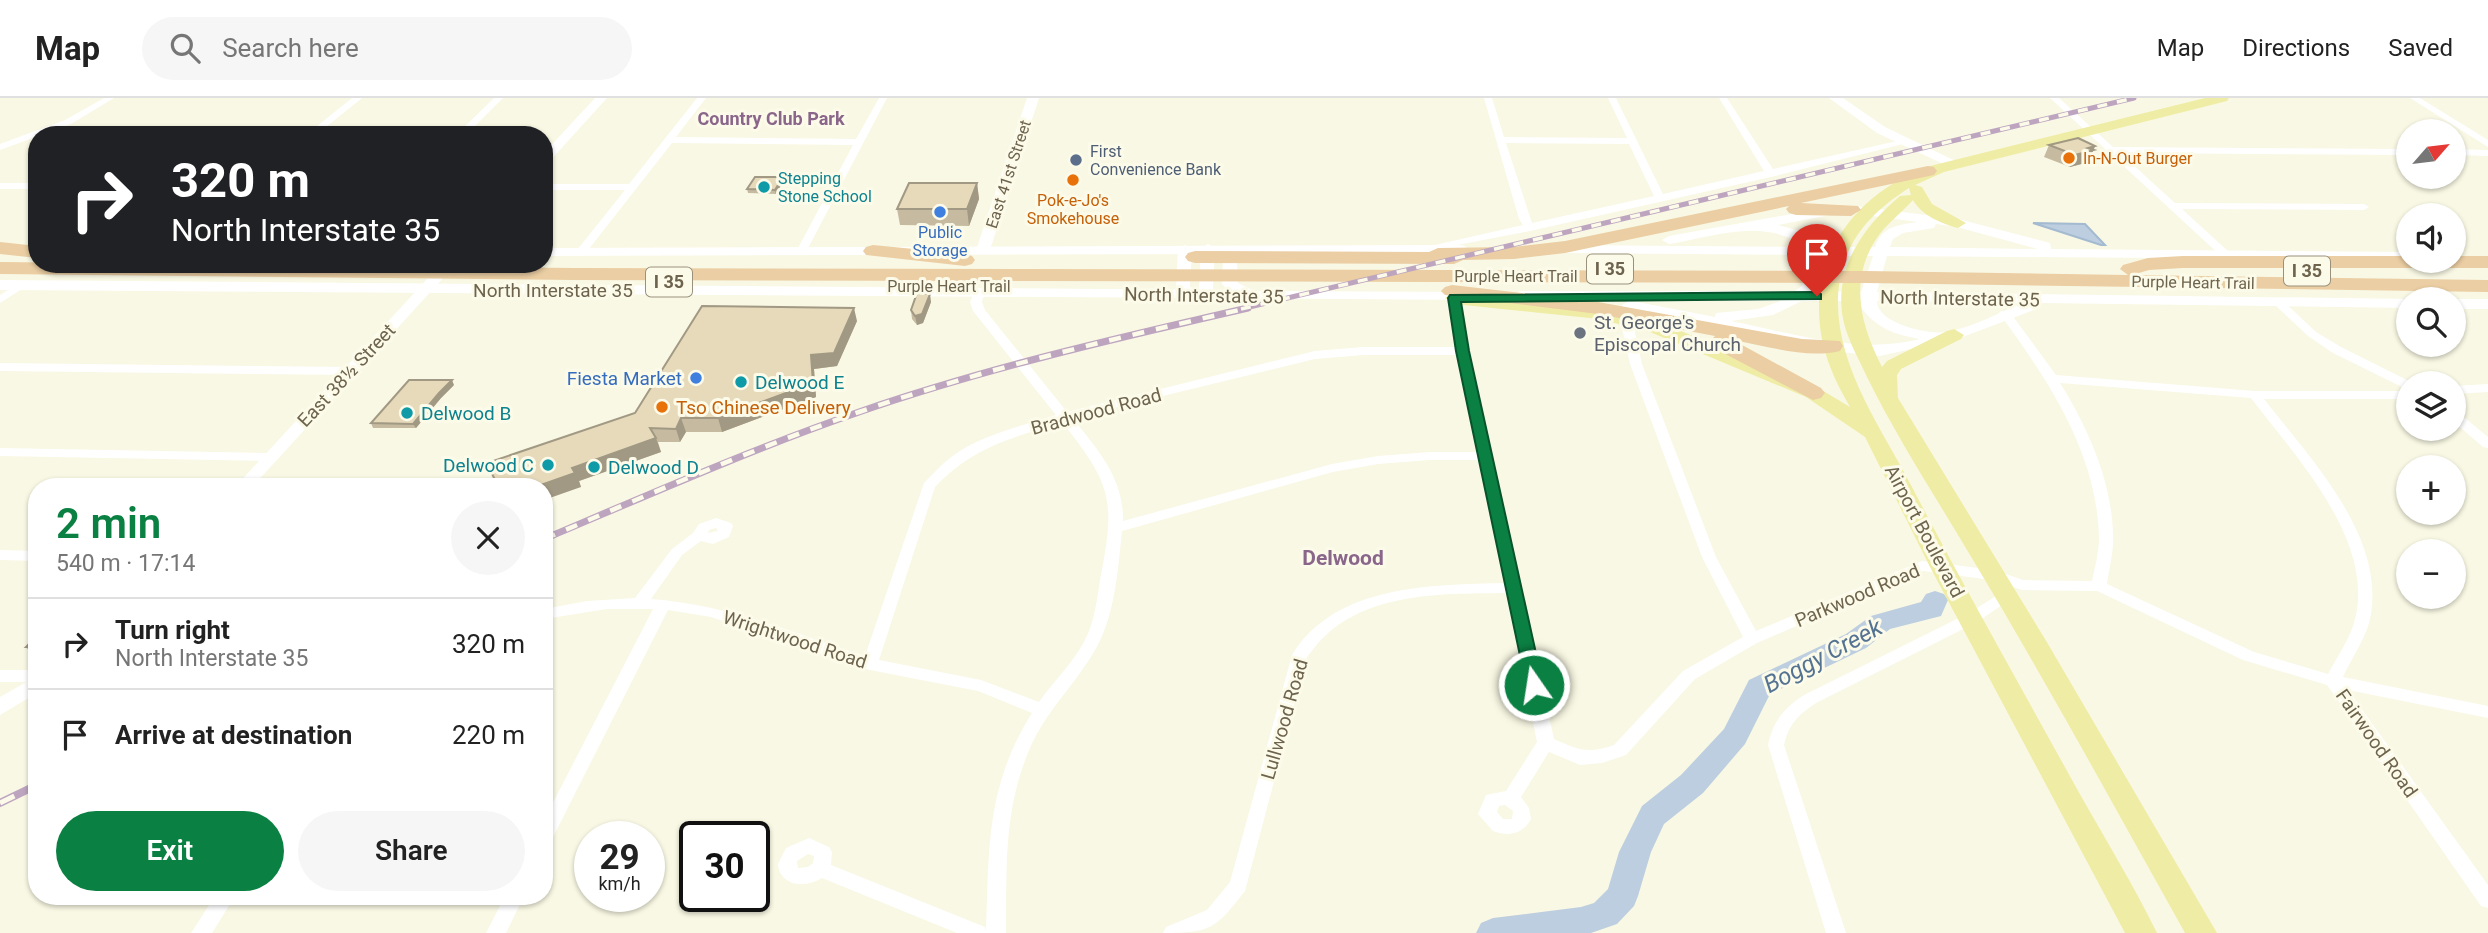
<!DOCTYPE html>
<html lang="en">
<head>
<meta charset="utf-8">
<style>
	:root { --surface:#fff; --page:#f6f6f6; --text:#222; --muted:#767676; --line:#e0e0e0; --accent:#0b8043 }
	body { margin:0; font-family:Roboto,sans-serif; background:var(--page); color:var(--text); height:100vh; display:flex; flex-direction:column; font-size:26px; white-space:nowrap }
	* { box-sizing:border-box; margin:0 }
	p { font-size:23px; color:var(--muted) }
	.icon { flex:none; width:38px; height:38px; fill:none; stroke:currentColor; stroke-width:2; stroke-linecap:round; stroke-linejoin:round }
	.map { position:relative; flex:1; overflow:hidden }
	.sheet { position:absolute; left:28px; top:380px; width:525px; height:427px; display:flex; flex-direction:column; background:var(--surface); border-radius:28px; box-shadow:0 2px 5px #0004 }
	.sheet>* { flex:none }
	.guide { position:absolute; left:28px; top:28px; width:525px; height:147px; border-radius:28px; box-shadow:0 2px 5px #0004; background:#202124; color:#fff; overflow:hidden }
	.needle { width:46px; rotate:62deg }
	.buttons { position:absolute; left:2396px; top:21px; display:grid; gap:14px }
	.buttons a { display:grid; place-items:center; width:70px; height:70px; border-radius:50%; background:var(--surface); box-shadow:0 2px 5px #0004; font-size:35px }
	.speed { position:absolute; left:574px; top:723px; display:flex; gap:14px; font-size:35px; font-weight:700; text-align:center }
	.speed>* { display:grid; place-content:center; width:91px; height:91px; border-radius:50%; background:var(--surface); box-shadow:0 2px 5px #0004; line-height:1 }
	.speed small { font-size:18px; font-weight:400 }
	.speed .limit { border:4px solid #111; border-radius:10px; background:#fff; color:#111 }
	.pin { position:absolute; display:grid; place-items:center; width:60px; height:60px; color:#fff; margin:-72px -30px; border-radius:50% 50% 50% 0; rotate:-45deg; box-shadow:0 0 7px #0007 }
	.pin .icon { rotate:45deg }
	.me { position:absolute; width:77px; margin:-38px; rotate:347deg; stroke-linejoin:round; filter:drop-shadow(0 0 5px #0008) }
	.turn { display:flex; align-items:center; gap:24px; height:147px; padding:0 28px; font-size:32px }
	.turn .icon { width:91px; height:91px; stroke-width:2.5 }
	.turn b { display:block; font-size:49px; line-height:60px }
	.round { display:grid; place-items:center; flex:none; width:74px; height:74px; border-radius:37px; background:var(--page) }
	.head { display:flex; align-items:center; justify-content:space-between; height:119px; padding:0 28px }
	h1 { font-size:42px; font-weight:600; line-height:52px; color:var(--accent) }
	.cta { display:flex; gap:14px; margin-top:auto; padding:14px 28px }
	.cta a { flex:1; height:80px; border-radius:42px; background:var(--accent); color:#fff; font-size:28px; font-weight:600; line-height:80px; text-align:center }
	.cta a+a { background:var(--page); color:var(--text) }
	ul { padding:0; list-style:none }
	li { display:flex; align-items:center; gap:21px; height:91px; padding:0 28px; border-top:2px solid var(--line) }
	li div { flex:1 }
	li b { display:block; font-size:26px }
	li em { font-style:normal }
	header { display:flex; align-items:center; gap:42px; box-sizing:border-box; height:98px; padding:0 35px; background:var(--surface); border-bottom:2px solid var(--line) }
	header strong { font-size:33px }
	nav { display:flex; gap:38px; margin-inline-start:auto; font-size:24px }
	.search { width:490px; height:63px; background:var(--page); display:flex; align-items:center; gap:18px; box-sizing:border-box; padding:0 24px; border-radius:38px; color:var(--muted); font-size:26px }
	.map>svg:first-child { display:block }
</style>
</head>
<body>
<header>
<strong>Map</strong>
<div class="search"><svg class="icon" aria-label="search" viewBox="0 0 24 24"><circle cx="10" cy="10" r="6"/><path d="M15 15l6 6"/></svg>Search here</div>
<nav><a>Map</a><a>Directions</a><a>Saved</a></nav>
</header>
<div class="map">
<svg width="2488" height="835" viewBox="0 0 2488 835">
	<rect width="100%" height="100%" fill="#f9f8e4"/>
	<!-- water -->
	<path fill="#bccedf" stroke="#a3bad0" stroke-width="2" d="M2033,125l52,1 20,21h-4z"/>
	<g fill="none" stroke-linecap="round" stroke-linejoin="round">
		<!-- river -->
		<path fill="#bccedf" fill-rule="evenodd" d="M1935,493l9,3 4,6 -7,16 -51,13 -24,19 -96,46 -25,50 -42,49 -39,31 -13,28 -13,44 -4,10 -17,18 -26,9h-115l5,-10 12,-5 88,-11 13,-4 14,-14 11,-37 23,-46 39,-31 43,-46 25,-49 97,-46 25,-18 50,-14 5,-8z"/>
		<!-- minor -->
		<path fill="#fff" fill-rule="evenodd" d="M104,0h10l-43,26 -71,26v-6l65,-24z
			M352,0h10l-46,37h-10z
			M494,0h9l-37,37h-10z
			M697,0h9l-30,39 180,2 23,-41h8l-81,154h-8l-1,-2 56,-105 -181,-2 -87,111h-8v-4l48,-60h-81v-6h85z
			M1484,0h8l12,39 123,1 -19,-40h8l47,96 101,-23 -45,-73h8l46,71 133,-30 5,3 -140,35 -241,54 -104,20v-4l97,-22 -4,-6zM1506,45l123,1 25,52 -122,27z
			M2050,0h9l54,49 295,2v6l-288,-2 55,50 189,1 5,3 -5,3 -182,-1 48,44 1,2 -5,3 -4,-1z
			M2410,0h10l68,42v7z
			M2454,51l34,1v6l-34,-1z
			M0,85h37v6h-37z
			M21,184l6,3 -2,2 -25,16v-8z
			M978,194l6,3 -2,7 3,8 82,102 248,-61 48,-4h93l-8,-49 2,-2h8l96,443c24,11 34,15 60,6l69,-74 60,-34 -41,-80 -72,-193 -10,-45 2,-2h8l2,2 10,45 74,193 40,74 166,-70 72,9 29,10 69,1c3,-14 7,-29 7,-43 -2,-86 -51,-158 -100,-225l2,-2h8l47,64 199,16h153v8h-144c45,58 120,135 107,215 -3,22 -19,43 -28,63l145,29v12l-140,-28 140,195v23l-7,-2 -154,-221 -84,-25 -146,-69 -75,-1 -30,-10 -69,-9 -166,72 -62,36 -69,76 -24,8 -22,2 -31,-13 -28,45 8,11 2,11c-8,15 -22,18 -38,12l-15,-17 8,-19 20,-4 31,-49 -30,-149c-61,1 -134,-2 -182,43 -7,6 -12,14 -18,21l-62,234c-29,37 -33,42 -82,42l3,-6 41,-17 23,-28 62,-227c44,-71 139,-70 213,-72l-26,-123h-49l-52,4 -45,8 -211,59c-4,38 -7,86 -27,119 -20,35 -49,61 -65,98 -27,63 -23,119 -24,185h-49l-135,-55c-16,10 -42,9 -44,-14l8,-16 23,-10 20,9 3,5 -1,13 154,62 1,4c3,-83 0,-145 46,-218l-54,-22 -108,-21 -159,-53 -43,-7 -118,233 -6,2v-25l109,-211h-46l-63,10v-10l43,-8 48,-3 37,-49 21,-16 6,-9 17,-6 15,5 2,3 -4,11 -16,7 -12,-3 -19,14 -31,44c73,5 143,34 214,57l59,-173c7,-7 13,-14 20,-20 30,-27 75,-36 112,-48l-83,-104 -3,-9 4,-9zM1363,257h95l20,97h-48l-52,4 -46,8 -209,57c1,-42 -25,-72 -51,-103l243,-59zM2060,285l191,15c44,58 121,139 105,217 -4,21 -18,40 -28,59l-74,-22 -147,-68c2,-15 6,-29 6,-43 1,-55 -24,-112 -53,-158zM1062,324c50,63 54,78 38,158 -3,20 -6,44 -16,62 -12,22 -31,40 -45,60l-58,-22 -102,-20 56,-173c39,-41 75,-48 127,-65zM716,430l2,3 -10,2 1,-3zM1505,707l8,6 -1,8h-9l-6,-7 2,-6zM808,756l6,2 -1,7 -5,4 -10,1 -1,-7z
			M2279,202l4,1 33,31 25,15 72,36h-5v6l-4,-1 -71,-35 -25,-17 -33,-31 -2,-2z
			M0,265l351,4 6,4 -6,4 -351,-4z
			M2488,286v8l-34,2v-8z
			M2454,314l5,1 29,24v11l-5,-1 -29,-25z
			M0,350l270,5 7,4 -7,4 -270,-5z
			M0,452l37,1v10l-37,-1z
			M2006,492l5,1 2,4 -2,4 -34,23 -161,81c-18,12 -27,21 -32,42l62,188h-20l-58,-188c5,-24 16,-37 36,-50l163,-81z
			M0,572h37v12h-37z
			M215,798h20l-23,37h-21z
			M505,798h19l-18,37h-20z"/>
		<!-- tertiary -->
		<path fill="#fff" fill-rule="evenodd" d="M595,0h12l-59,65 -4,1v-11z
			M1027,0h12l-49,152 -2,3h-10l-2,-3z
			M1208,146l7,4 -2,41c-12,12 -25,12 -37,0l2,-40 7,-4 7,4 -2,38 4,2 5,-2 2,-39z
			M441,166h15l-203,222h-17z
			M37,578v17l-37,22v-18z"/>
		<!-- secondary -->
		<path fill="#fff" fill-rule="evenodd" d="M1829,0h14l42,29 79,38 -7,4 -5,-1 -75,-35z
			M1855,108l103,13 92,24 1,6 357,3v8l-521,-4 -10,36 535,7h-4v9l-368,-5 -1,5 -79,30 -80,18 -48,-5 -208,-43 -2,-3 7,-4h-109l-8,-5 8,-5h275c13,-9 19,-20 16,-36l-251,-2 -7,-4 7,-4 245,2c-41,-30 -89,-11 -136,-3l-7,-4 7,-4 156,-28 7,4 -2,3 -52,10 26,7 16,15h55c7,-21 23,-22 43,-25l-68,-9 -2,-3zM1936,126l21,3 81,22 -148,-2 3,-8 10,-6 31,-5zM1826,158h47l-12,36 -47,-1c9,-12 15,-20 12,-35zM1632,203h149l-23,8 -42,4 -1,4zM1802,203h59v6c15,21 34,28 59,32 -62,16 -128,-6 -189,-18l42,-6zM1877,203l147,2c-25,9 -52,25 -78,29 -16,3 -69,-8 -69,-31z
			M1460,147l5,1 2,3 -2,3 -213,2 -15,7 1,22 16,8 219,1 8,5 -3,3 -1478,-10v-10l1228,10 -6,-6 1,-25 5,-5 -684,2v-8z
			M2454,201h34v10h-34z"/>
		<!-- primary -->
		<path fill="#efeda5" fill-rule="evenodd" d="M2205,0h24l-2,3 -283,71 -29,13 7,2 10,17 34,19 -8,5c-16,-4 -37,-13 -45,-28 -11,12 -24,22 -34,35 -31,43 -19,89 3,132l5,-6 60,-30 7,-2 10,6 -3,4 -60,30 -4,6 1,23 150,246 169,289h-32c-70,-125 -138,-250 -212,-373 -36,-61 -75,-120 -106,-183 -9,-20 -22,-41 -25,-64 -6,-49 23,-88 58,-117l11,-1 -2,-7c-42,27 -69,58 -71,110 -2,69 44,131 74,189 53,102 110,202 165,302 27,48 56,95 80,144h-32l-195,-366 -65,-130 -59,-40 -156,-65 -51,-13 -145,-15 -9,-6 9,-6 146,15 64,17 156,65 30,18c-7,-12 -14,-25 -19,-38 -35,-89 9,-168 95,-202z"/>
		<!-- motorway -->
		<path fill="#ebcea3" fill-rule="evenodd" d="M1928,68l6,1 3,4 -3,4 -133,28 57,3 3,4 -10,6 -55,-1 -7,-2 -3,-4 3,-3 -224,47 -51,6 -51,1 -9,4 -259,-1 -7,-2 -3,-4 3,-4 7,-2 234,1 9,-4 76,-1 51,-6z
			M0,144l37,4v12l-37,-4z
			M873,147l92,9 7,2 3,4 -3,4 -7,2 -99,-11 -3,-4 3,-4z
			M2183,158h225v5h46v-5h34v12h-305l-34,2 -17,5 356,5v12l-623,-9 -1291,-3 -574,-6v-12l574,6 1291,3 263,4 -8,-6 3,-4 25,-7z
			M1452,187l146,17 204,37 38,2 3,5 -3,5c-34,8 -73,-5 -107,-11l88,48 4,5 -4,5 -8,2 -101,-53 -3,-5 6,-6 -117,-22 -153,-19 -4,-4 4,-4z"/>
		<!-- rail-far2 casing -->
		<g stroke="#bda5c0" stroke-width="5">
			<path id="rail-far2" d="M1241,211l893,-211"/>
		</g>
		<!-- rail-far1 casing -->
		<g stroke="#bda5c0" stroke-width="7">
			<path id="rail-far1" d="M544,441c104,-44 208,-90 315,-127 127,-44 258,-74 389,-104"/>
		</g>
		<!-- rail casing -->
		<g stroke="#bda5c0" stroke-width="8">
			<path id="rail" d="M0,705l37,-18"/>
		</g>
		<!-- rail-far2 -->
		<use href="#rail-far2" stroke="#fcfbea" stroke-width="3.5" stroke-dasharray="10" stroke-linecap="butt"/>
		<!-- rail-far1 -->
		<use href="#rail-far1" stroke="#fcfbea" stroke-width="4.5" stroke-dasharray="12" stroke-linecap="butt"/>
		<!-- rail -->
		<use href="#rail" stroke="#fcfbea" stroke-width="5" stroke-dasharray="16" stroke-linecap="butt"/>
	</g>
	<!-- wall -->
	<path fill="#c6bba1" d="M2049,47l46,1 -6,16 -19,5 -26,-10z
		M783,79l1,4 -8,13 -28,-1 -1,-4z
		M977,85l2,16 -10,27 -69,-1 -3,-16z
		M931,204l-8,21 -6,2 -5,-6 -1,-9z
		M857,223l-20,45 -23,3 2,28 -94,35h-36l-6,10h-22l3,10 -82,29 2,6 -83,-1 -11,-23 148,-50z
		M454,287l-13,13 -25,30h-43l-2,-5z
		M37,538v16h-7l-4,-5z"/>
	<!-- shaded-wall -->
	<path fill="#a19983" d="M2095,48l-6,16 -19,5 5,-12 13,-7z
		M783,79l1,4 -8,13 -1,-4z
		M977,85l2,16 -10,27 -2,-17z
		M930,196l1,8 -8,21 -6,2 -2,-9z
		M854,210l3,13 -20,45 -23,3 2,28 -94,35 -4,-14 93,-63z
		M452,282l2,5 -13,13 -25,30 -3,-4 26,-31z
		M681,320l5,14 -6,10 -4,-13z
		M656,340l5,14 -82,29 2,6 -37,13v-14h-6l34,-18z"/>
	<!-- building -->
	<path fill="#e6dabb" stroke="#a19983" stroke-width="2" d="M2078,40l17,8 -7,2 6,2 -19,5 -26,-10z
		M755,79h28l-8,13 -28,-1z
		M909,85h68l-10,26h-70z
		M917,195l13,1 -8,20 -7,2 -4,-6z
		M702,208l152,2 -20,45 -23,2 2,28 -95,35h-37l-5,11 -26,-1 6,10 -84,30 3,5 -37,13h-35l-9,-8 -7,-15 148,-50z
		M409,282h43l-13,13 -26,31 -42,-1z
		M37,538v11h-11z"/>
	<!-- route -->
	<path fill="#0b8043" stroke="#07532c" stroke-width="2" d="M1817,194l4,2v5l-360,3 8,49 74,334 -3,4h-13l-71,-338 -8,-53 2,-3z"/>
	<!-- markers -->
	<g fill="#e8710a" stroke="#fcfbea" stroke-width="2.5">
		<circle cx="2069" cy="60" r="7"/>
		<circle cx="1073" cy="82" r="7"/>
		<circle cx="662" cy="309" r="7"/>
	</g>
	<circle fill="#5c6f8a" stroke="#fcfbea" stroke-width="2.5" cx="1076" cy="62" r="7"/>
	<g fill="#0f9aa8" stroke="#fcfbea" stroke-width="2.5">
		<circle cx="764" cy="89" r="7"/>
		<circle cx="741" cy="284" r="7"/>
		<circle cx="407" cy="315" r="7"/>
		<circle cx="548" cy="367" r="7"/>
		<circle cx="594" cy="369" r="7"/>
	</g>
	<g fill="#3f7fe0" stroke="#fcfbea" stroke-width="2.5">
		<circle cx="940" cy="114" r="7"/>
		<circle cx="696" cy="280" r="7"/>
	</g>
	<circle fill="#6b7280" stroke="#fcfbea" stroke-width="2.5" cx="1580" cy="235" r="7"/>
	<g text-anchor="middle" stroke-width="6" stroke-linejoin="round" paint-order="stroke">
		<!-- far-service labels -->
		<g font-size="16" fill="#4e5e75" stroke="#fcfbea" text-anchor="start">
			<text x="1090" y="59">First<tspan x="1090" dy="18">Convenience Bank</tspan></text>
		</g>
		<!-- far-food labels -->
		<g font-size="16" fill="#c56008" stroke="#fcfbea" text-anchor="start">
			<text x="2083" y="66">In-N-Out Burger</text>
			<text x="1073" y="108" text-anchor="middle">Pok-e-Jo's<tspan x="1073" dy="18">Smokehouse</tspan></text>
		</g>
		<!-- far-street labels -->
		<g font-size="16" fill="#6e644d" stroke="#fcfbea">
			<text transform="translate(1008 76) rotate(-72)" y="6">East 41st Street</text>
			<text x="1516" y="184">Purple Heart Trail</text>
			<text transform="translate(2193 184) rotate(1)" y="6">Purple Heart Trail</text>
			<text x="949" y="194">Purple Heart Trail</text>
		</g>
		<!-- far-culture labels -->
		<g font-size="16" fill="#0d838f" stroke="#fcfbea" text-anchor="start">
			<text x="778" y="86">Stepping<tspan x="778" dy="18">Stone School</tspan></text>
		</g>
		<!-- far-shop labels -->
		<g font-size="16" fill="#366cbe" stroke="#fcfbea">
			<text x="940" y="140">Public<tspan x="940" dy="18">Storage</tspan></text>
		</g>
		<!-- far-neighbourhood labels -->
		<g font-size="18" font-weight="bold" fill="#8a668a" stroke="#fcfbea">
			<text x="771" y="27">Country Club Park</text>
		</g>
		<!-- shield labels -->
		<g fill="#fcfbea" stroke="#99917c" stroke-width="2">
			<rect x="1587" y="156.5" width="46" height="29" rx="5"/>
			<rect x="2284" y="158.5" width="46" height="29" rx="5"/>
			<rect x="646" y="169.5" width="46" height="29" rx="5"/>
		</g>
		<g font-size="18" font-weight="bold" fill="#6e644d">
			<text x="1610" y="177">I 35</text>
			<text x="2307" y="179">I 35</text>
			<text x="669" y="190">I 35</text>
		</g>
		<!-- street labels -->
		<g font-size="19" fill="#6e644d" stroke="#fcfbea">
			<text x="553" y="199">North Interstate 35</text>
			<text transform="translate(1204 197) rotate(1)" y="7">North Interstate 35</text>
			<text transform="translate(1960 200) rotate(1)" y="7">North Interstate 35</text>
			<text transform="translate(346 277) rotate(-47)" y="7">East 38½ Street</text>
			<text transform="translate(1096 313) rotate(-15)" y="7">Bradwood Road</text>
			<text transform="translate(1925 433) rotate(62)" y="7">Airport Boulevard</text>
			<text transform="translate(1857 497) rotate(-23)" y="7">Parkwood Road</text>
			<text transform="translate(795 541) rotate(18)" y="7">Wrightwood Road</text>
			<text transform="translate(1284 621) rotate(-74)" y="7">Lullwood Road</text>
			<text transform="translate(2377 645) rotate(55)" y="7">Fairwood Road</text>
		</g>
		<!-- worship labels -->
		<g font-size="19" fill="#5b616d" stroke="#fcfbea" text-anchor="start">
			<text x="1594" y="231">St. George's<tspan x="1594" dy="22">Episcopal Church</tspan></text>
		</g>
		<!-- shop labels -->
		<g font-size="19" fill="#366cbe" stroke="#fcfbea" text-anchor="end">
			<text x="682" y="287">Fiesta Market</text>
		</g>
		<!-- culture labels -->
		<g font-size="19" fill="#0d838f" stroke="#fcfbea" text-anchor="start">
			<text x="755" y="291">Delwood E</text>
			<text x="421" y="322">Delwood B</text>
			<text x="534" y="374" text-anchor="end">Delwood C</text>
			<text x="608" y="376">Delwood D</text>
		</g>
		<!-- food labels -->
		<g font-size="19" fill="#c56008" stroke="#fcfbea" text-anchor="start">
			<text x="676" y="316">Tso Chinese Delivery</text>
		</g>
		<!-- neighbourhood labels -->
		<g font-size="21" font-weight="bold" fill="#8a668a" stroke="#fcfbea">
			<text x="1343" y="467">Delwood</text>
		</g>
		<!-- near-water labels -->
		<g font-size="24" font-style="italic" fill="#547392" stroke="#fcfbea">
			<text transform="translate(1823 558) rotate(-28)" y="8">Boggy Creek</text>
		</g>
	</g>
</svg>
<div class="buttons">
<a><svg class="needle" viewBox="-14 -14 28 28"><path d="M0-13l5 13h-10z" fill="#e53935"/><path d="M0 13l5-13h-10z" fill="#767676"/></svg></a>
<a><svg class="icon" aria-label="sound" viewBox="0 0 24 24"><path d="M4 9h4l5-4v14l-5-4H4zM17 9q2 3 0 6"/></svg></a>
<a><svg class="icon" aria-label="search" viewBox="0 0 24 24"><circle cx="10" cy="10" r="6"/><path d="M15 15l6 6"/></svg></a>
<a><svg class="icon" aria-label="layers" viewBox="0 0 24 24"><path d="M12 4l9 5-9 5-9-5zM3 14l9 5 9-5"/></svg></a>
<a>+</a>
<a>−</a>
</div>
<div class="speed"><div>29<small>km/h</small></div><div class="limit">30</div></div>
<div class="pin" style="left:1817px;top:198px;background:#d93025"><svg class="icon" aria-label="arrive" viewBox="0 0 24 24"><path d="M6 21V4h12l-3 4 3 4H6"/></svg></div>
<svg class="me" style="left:1534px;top:587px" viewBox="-20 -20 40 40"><circle r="17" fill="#0b8043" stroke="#fff" stroke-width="3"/><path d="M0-11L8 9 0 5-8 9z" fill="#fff"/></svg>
<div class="guide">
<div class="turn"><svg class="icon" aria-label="right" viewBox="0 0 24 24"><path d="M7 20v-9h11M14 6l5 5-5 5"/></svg><div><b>320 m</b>North Interstate 35</div></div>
</div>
<section class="sheet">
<div class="head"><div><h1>2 min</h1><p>540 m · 17:14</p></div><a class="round"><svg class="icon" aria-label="close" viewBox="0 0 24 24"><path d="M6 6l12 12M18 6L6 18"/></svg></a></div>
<ul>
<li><svg class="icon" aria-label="right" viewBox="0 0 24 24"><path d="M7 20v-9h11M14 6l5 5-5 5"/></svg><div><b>Turn right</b><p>North Interstate 35</p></div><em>320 m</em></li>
<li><svg class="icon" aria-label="arrive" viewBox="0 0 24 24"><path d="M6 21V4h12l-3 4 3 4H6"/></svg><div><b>Arrive at destination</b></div><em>220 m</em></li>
</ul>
<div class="cta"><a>Exit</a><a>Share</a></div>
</section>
</div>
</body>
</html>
